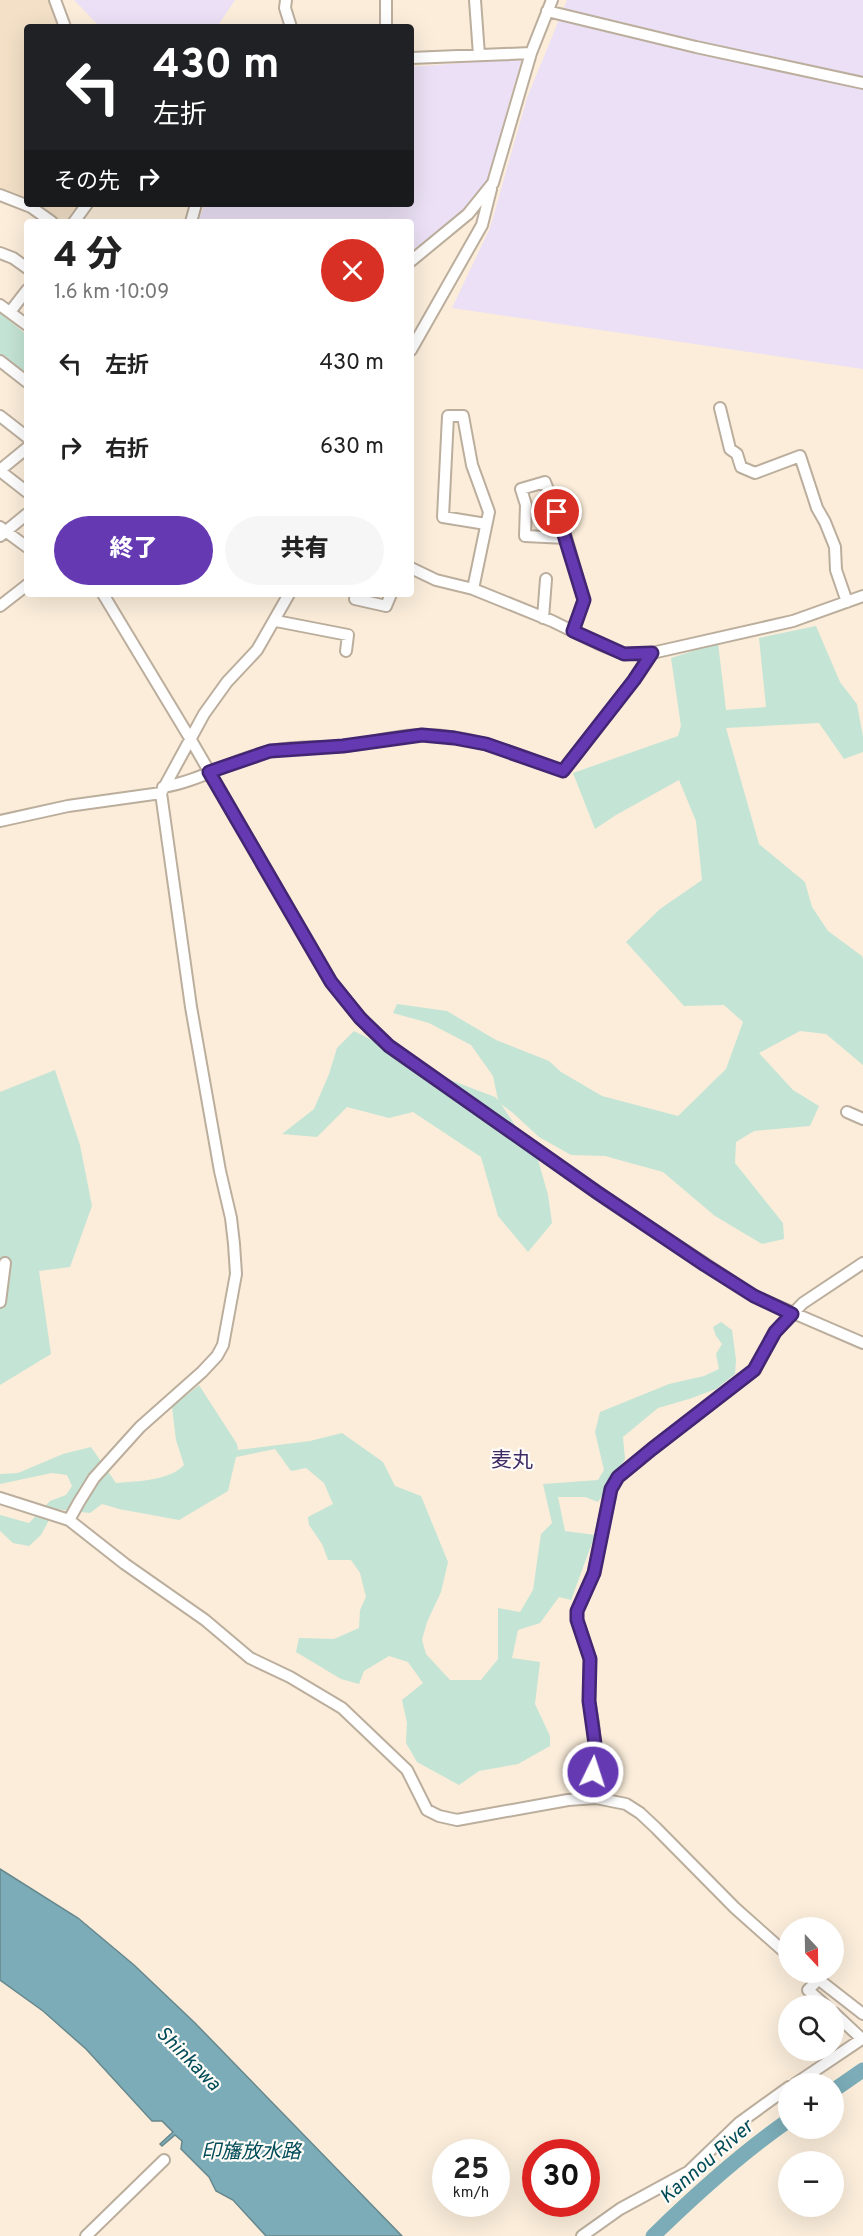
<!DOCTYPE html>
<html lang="ja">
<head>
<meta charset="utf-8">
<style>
	:root { --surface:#fff; --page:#f6f6f6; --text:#222; --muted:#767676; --accent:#6539b1 }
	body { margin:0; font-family:Overpass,"Noto Sans JP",sans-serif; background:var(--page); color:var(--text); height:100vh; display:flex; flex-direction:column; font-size:22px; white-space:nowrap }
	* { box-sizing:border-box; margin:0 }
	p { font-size:20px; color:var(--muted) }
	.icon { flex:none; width:33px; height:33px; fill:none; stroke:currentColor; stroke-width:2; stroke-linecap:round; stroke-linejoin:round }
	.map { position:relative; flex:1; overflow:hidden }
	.panel { position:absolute; left:24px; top:219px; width:390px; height:378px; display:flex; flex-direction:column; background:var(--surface); border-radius:6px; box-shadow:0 6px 24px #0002 }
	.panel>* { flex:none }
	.top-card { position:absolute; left:24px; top:24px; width:390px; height:183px; border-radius:6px; box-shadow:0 6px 24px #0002; background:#202124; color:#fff; overflow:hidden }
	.needle { width:39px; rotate:158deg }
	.controls { position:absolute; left:778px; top:1917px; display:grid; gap:12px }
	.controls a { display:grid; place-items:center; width:66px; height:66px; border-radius:50%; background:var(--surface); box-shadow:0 6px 24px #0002; font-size:30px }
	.speed { position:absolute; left:432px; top:2139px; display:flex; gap:12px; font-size:30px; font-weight:700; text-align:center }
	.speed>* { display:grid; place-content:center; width:78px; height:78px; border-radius:50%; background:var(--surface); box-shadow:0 6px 24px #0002; line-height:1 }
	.speed small { font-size:15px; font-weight:400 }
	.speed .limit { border:9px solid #d22; background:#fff; color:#111 }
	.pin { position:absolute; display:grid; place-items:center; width:51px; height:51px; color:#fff; margin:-26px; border:3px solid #fff; border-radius:50%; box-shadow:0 2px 6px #0007 }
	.me { position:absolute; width:66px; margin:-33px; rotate:4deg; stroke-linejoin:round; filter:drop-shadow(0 0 4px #0008) }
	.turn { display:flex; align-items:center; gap:21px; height:126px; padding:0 30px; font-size:27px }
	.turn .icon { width:78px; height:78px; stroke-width:2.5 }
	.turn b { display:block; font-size:42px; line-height:51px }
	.then { display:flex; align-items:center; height:57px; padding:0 30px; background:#0003; gap:12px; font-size:22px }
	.round { display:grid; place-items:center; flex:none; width:63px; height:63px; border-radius:32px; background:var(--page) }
	.headline { display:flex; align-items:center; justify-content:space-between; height:102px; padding:0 30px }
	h1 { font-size:36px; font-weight:800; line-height:45px }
	.button { display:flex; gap:12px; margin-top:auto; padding:12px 30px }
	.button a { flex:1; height:69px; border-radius:36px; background:var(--accent); color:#fff; font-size:24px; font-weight:800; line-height:69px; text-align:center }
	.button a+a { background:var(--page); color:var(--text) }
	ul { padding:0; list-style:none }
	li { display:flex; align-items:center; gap:18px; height:84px; padding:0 30px }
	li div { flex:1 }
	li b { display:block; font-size:22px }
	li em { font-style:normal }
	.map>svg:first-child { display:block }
</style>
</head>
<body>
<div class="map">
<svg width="863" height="2236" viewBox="0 0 863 2236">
	<rect width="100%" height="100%" fill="#fbedda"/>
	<!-- built -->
	<path fill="#f3e0c7" d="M0,0h50l10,27h-33v173l-27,-9z
		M34,204h50l-13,18h-11z"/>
	<!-- industrial -->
	<path fill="#ebe0f5" d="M74,0h161l-18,27h-117z
		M567,0h296v369l-411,-61 38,-80 37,-130z
		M522,58l-35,122 -27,34 -49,41v-33h-213l7,-18h206v-137z"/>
	<!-- green -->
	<path fill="#c4e4d5" d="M0,313l27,22v36l-2,2 -25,-17z
		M816,626l24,56 17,22 6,33v15l-19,7 -25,-36 -93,5 33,116 46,38 7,25 16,24 34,25 1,4v105l-37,-31 -26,-3 -41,22 34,37 26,16 -9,20 -56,5 -18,11 -1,21 48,60 1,16 -22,5 -47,-28 -52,-44 -58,-16 -34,-1 -32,-18 -26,-24 -12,-9 37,56 10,35 4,28 -24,29 -30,-36 -17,-59 -68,-45 -24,6 -42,-11 -30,30 -35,-3 32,-25 15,-35 8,-26 17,-17 99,50 42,16 3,3 -5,-24 -22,-31 -42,-22 -36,-10 4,-9 50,7 49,29 53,21 12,11 41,24 76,20 48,-47 17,-47 -19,-17 -40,1 -58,-64 34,-33 42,-29 -6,-59 -17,-41 -63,35 -21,14 -22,-56 105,-37 3,-10 -10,-68 47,-15 8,67 40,-3 -7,-69z
		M55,1070l25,75 12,61 -22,61 -31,4 12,83 -51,31v-293z
		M721,1322l11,8 4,30 -1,14 -19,15 -27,10 -31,9 -35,29 2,22 -27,43 -13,-5h-27l7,34 30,4 -24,65 -12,-3 -19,26 -22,7 -6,28 28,4 -5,42 15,32v10l-32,18 -39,7 -20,14 -42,-23 -11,-19 1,-20 -5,-23 21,-17 -15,-21 -19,-6 -25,15 -5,13 -18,-5 -45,-27 3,-14 35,1 25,-11 1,-18 6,-13 -6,-24 -9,-13h-23l-6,-16 -13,-19 -1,-8 25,-13 -9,-21 -18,-15 -15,3 -16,-22 -39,8 -8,34 -49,29 -60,-11 -17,-5 -12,9 -35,-4 -14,26 -12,11 -16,-3 -13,-12v-16l29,8 21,-22 16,-6 6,-9 -5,-11 -15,-2 -52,11v-10l18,-1 45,-19 28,-7 25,36c22,-2 53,-2 68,-18l-8,-25 -4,-33 27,-22 38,59 1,6 72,-9 32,-8 41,29 12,24 26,10 27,66 -7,30 -14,30 -5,18 4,14 24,26h31l17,-21v-51l22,4 13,-22 8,-56 11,-11 -9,-39 55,-4 6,-10 -9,-38 5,-20 69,-28 35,-8 15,-7 -3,-15 6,-10 -6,-8 -3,-9z"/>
	<!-- water -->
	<path fill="#7bacb7" stroke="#67888d" stroke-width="1.5" d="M0,1869l78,49 56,47 61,58 207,213h-136l-33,-36 -17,-9 -7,-14 -28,-28 1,-8 -7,-6 -13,11 -2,-2 13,-12 -11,-11h-10l-66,-72 -43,-38 -43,-31z"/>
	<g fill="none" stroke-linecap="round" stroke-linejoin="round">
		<!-- river -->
		<path stroke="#7bacb7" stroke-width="15" d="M834,2090l29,-20
			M653,2236c43,-42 87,-82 136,-116"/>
		<!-- minor casing -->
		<g stroke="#bcae9d" stroke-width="14">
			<path id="minor" d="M55,0l10,27
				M286,0l-1,8 6,19
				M386,0v27
				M475,0l4,55
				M547,11l149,36 167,36
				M411,58l120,-5
				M0,195l31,12 21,15
				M74,222l13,-18
				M191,222l5,-18
				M0,253l13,5 14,10
				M411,261l57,-47 25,-31 38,-130 21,-53
				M0,305l27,20
				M10,312l17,-22
				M411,350l71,-125 9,-36
				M0,361l27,21
				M720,408l10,41 7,5 4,13 14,6 45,-17 17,52 8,14 10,25 1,23 11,32
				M0,416l27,21
				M0,470l27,-22
				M0,471l27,21
				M0,527l27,20
				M0,536l27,-22
				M566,538l-41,-2 1,-31 -5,-16 24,-7 18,45 21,73 -11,31
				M411,568l25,12 37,9 79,32 47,23 25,10 28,-1 141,-32 70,-25
				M473,589l16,-77 -17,-47 -9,-49h-15l-5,101 43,7
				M103,594l88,146 140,242 39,47 19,17 209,147 156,103 109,47
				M355,599l31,7 5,-12
				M0,606l27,-21
				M543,618l3,-39
				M276,621l72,14 -2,16
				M163,787c38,-6 71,-29 109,-36 24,-5 48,-3 73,-5 26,-3 51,-11 77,-11 49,-1 96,20 141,36l71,-91 18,-27
				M0,821l68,-15 93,-13
				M847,1112l16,7
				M0,1302l5,-39
				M0,1498l69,22 56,44 80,56 45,38 40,19 52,31 65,62 20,40 12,6 18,4 111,-20 28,-2 30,6 14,9 16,15 79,80 54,48
				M69,1520l10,-18 15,-24 46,-51 62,-55 15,-16 6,-11 13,-71 -2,-30 -3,-26 -11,-47 -29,-164 -30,-214 43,-79 23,-32 30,-32 32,-56
				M596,1798l-3,-26 2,-28 -2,-21 -4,-22 1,-42 -13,-40v-8l17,-38 17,-84 7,-12 34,-28 103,-79 20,-38 28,-29 60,-40
				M809,1972l54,42
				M818,1980l-10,10 18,16
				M795,2084l67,-45 -28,-26
				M86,2236l78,-76
				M582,2236l38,-27 68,-37 51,-49 50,-36"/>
		</g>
		<!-- minor -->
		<use href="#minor" stroke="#fff" stroke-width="10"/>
	</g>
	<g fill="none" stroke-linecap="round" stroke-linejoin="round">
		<!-- route casing -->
		<g stroke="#422573" stroke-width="15">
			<path id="route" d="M557,512l27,88 -11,31 51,23 28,-1 -18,27 -71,91 -77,-27 -32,-6 -32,-3 -79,11 -73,5 -61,21 122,210 29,36 29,28 209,147 107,72 49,31 38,18 -17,18 -21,38 -102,79 -34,28 -7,12 -17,84 -17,38v9l13,39 -1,42 6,43 -2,28"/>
		</g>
		<!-- route -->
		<use href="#route" stroke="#6539b1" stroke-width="10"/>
	</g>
	<g text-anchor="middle" stroke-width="4.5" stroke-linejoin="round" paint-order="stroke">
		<!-- water labels -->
		<g font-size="20" font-style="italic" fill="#004c58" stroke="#fffcf8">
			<text transform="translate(189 2058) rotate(45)" y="7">Shinkawa</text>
			<text x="251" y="2158">印旛放水路</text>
			<text transform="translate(706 2161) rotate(-41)" y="7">Kannou River</text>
		</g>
		<!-- quarter labels -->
		<g font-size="21" fill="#3e2b66" stroke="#fffcf8">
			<text x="512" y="1467">麦丸</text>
		</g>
	</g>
</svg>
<div class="controls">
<a><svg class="needle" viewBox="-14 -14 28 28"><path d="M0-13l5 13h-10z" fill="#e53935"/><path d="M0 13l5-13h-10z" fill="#767676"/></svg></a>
<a><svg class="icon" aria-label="search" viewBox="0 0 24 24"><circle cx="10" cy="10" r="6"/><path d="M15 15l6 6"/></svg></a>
<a>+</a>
<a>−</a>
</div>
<div class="speed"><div>25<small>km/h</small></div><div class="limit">30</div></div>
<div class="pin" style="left:557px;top:512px;background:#d93025"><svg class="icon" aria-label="arrive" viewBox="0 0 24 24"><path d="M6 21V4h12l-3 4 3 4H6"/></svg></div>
<svg class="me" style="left:593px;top:1772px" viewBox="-20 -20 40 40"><circle r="17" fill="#6539b1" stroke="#fff" stroke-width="3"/><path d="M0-11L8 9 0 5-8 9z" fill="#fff"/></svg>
<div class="top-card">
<div class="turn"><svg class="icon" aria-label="left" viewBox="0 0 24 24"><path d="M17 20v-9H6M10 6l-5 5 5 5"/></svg><div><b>430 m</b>左折</div></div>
<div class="then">その先<svg class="icon" aria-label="right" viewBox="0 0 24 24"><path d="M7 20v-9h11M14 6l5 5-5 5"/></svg></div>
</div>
<section class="panel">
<div class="headline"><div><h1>4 分</h1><p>1.6 km · 10:09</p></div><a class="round" style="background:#d93025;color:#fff"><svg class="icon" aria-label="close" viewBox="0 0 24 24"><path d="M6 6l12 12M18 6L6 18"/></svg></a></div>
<ul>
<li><svg class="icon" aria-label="left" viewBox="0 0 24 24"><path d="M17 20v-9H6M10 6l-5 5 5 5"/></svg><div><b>左折</b></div><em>430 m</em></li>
<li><svg class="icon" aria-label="right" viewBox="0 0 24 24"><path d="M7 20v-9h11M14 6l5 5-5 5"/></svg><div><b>右折</b></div><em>630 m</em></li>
</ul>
<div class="button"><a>終了</a><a>共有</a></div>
</section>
</div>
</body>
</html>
